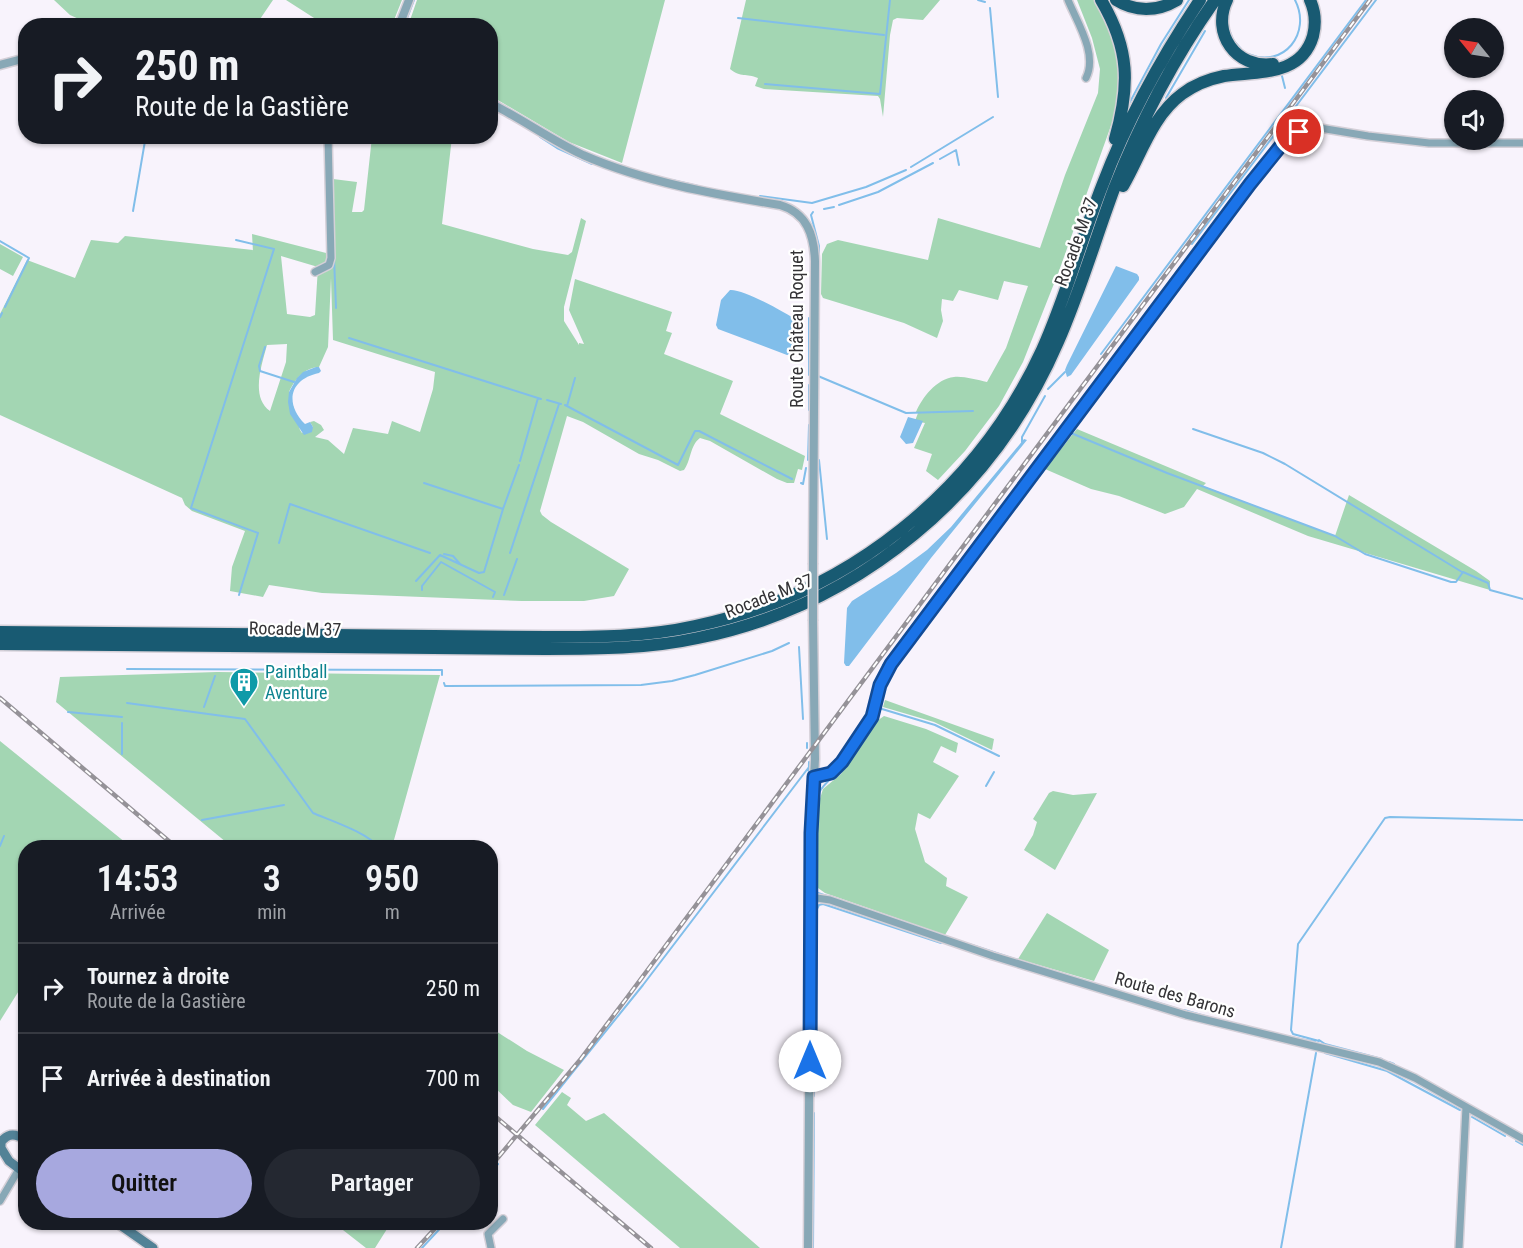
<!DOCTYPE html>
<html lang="fr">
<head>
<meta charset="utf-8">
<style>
	:root { --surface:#171b24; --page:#242831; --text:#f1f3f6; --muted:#9ea1a6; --line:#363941; --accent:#a7a8df }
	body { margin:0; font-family:"Roboto Condensed",sans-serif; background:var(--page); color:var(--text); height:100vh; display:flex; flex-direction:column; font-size:22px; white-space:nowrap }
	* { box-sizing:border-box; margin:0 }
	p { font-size:20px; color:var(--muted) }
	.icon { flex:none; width:33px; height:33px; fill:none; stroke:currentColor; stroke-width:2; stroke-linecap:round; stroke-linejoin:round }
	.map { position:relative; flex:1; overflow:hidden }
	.side { position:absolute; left:18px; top:840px; width:480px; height:390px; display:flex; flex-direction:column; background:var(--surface); border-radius:24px; box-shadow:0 2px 4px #0004 }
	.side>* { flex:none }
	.banner { position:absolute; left:18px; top:18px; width:480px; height:126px; border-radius:24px; box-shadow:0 2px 4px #0004; background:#171b24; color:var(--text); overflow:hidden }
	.needle { width:39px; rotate:300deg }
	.fabs { position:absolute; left:1444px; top:18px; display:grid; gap:12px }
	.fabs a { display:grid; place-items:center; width:60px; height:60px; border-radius:50%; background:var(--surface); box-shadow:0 2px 4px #0004; font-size:30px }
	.pin { position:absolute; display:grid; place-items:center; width:51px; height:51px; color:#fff; margin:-26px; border:3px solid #fff; border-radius:50%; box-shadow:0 2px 6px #0007 }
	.me { position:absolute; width:66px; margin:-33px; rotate:0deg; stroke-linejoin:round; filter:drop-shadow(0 0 4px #0008) }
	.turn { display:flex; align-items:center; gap:21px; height:126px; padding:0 18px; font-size:27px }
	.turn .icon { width:78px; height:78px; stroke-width:2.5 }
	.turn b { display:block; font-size:42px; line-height:51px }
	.eta { display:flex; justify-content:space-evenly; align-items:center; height:102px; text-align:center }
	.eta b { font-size:36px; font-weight:600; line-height:42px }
	.button { display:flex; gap:12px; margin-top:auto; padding:12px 18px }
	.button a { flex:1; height:69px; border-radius:36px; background:var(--accent); color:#111; font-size:24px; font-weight:600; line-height:69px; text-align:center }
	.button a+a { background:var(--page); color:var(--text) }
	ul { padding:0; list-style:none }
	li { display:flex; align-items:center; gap:18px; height:90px; padding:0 18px; border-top:2px solid var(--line) }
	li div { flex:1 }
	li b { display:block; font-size:22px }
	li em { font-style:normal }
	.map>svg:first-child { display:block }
</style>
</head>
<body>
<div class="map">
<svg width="1523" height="1248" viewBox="0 0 1523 1248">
	<rect width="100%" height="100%" fill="#f8f3fc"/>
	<!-- green -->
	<path fill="#a3d6b3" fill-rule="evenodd" d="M54,0h219l-17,25h-47l-26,-7 -65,7h-26l-22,-10z
		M286,0h116l-10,25h-67z
		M417,0h248l-43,163 -53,-21 -78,-46 -1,-70h-82z
		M746,0h194l-17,20 -26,-2 -4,2 -3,15 -7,82 -3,-18 -2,-3 -114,-7 -9,-3 3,-8c-12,-5 -17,0 -28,-9z
		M1077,0h17c24,46 33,67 19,120l-54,151 -36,91 -24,44 -34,45 -27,29 -12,-9 6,-17 -18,-6 11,-25 -10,-2 3,-8 -2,-1c6,-14 20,-33 38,-35 10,-1 23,3 33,5l19,-34 22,-62 -24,-5 -6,19 -39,-10 -6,11 -11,-2 -1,11 2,11 -6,17 -33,-15 -81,-25 -2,-4 1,-40 5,-10 11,-4 90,20 10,-42 102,30 25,-73 33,-82 2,-24 -8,-31z
		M372,137h80l-10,87 91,25 35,6 4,-3 9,-34 5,3 -22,86v14l15,24v-2l5,1 -15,-34 6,-31 97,33 -6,19 6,2 -8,21 69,27 -13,33 85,42 -3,14 -4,-1 -4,14h-7l-10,-4 -67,-38 -10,-3c-10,7 -9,23 -16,32l-4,1 -22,-11 -19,-6 -56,-32 -16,-6 -27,95 2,4 9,7 78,47 -15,27 -30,5h-62l-200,-8 -53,-8 -6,12 -33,-6 2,-24 13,-36 -53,-20 -7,-6 -3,-7 -182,-83v-101l27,-54 48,18 16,-38 27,3 7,-7 128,14v2l-1,-18 78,20 3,-75 24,3 -5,30h10l2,-2zM281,256l37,11 -3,48 -5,2 -23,-3zM331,278l2,62 102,32 -2,17 -13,43 -28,-11 -4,13 -35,-6 -9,26 -16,-14 -13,-3 9,-7 -3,-5 -7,-4 -4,1 3,5 -11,6 -2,-3 -11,-38c6,-13 15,-24 30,-25l9,-20zM287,344l-1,18 -16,49c-20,-14 -8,-47 -3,-66z
		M0,244l23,13 -10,19 -13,-7z
		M1077,429l129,54 -3,3 132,50 14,-41 127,76 14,10v9l-182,-54 -111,-47 -13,18 -19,7 -46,-18 -28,-7 -46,-20z
		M217,672l223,3 -48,172h-160l-176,-145 4,-25z
		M885,700l109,39 -2,11 -58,-28 -51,-15z
		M884,716l42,13 32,14 -2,10 -15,-7 -8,16 26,14 -29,43 -12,-6 -3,16 10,33 22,16 -1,8 22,11 -23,38 -120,-42 -7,-5v-83l5,-16 18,-15 36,-53z
		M0,741l131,106 -105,1 -1,133 -25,40z
		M1053,791l20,4 24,-2 -42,77 -31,-20 9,-15 4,-13 -4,-3 16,-26z
		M1047,913l62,37 -15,31 -76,-22z
		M491,1028l36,23 37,19 -33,42 -18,-7 -22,-21z
		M562,1092l9,6 -4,7 19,16 18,-8 156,135h-80l-145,-123z
		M334,1223h51l2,6 -12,19h-9z"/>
	<!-- water -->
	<path fill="#81beea" d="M1116,266l21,8 2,3v3l-68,95 -4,2 -2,-7 2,-5z
		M730,290c14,-1 56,23 68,31 5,8 3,24 -2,32l-9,2 -69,-26 -2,-4 5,-25z
		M316,367h3l2,4 -2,2c-29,6 -35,30 -14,51l5,-2 3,5 -1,5 -8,3 -14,-21 -2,-12 1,-10 8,-14 6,-6z
		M908,417l15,4 -10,22 -7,1 -6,-7z
		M1024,439l3,1 -96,118 -82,108h-3l-2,-3 3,-55 5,-7 44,-28 31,-23 24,-23z"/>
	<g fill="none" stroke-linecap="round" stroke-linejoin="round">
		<!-- stream -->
		<path stroke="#81beea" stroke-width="2" d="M978,0l7,2
			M990,8l8,89
			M738,18l146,17
			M404,26l10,-26
			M1229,29l4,11 8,9
			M1248,54c36,15 64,-21 47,-54
			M1282,76l3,12
			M765,84l115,10 10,-94
			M1166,98l39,-67
			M1130,102l31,-58 28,-44
			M131,136l14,5 -12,70
			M540,137l17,11 35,16
			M940,159l16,-9 3,15
			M911,167l82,-50
			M672,180l26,6
			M760,196l52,7 54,-16 40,-17
			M839,205l39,-13 55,-29
			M824,209l10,-2
			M813,212l-2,3 8,31v24
			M236,240l38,9 -83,259 67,25 -19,62
			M0,241l29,17 -24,49
			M1192,244l184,-244
			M334,257l2,51
			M1164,309l77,-104
			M1158,315l-87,118 96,40 168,63 30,18 86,28h5l7,-10 25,11 2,7 33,9
			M0,317l2,-4
			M349,338l192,61
			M265,347l-6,19 1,5 34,11
			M1101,354l265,-354
			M809,375v-57
			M818,376l88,37 67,-2
			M809,385v25
			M1048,389l17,-17
			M818,398v24
			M547,400l14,4
			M565,405l113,60 17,-34h4l93,48
			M567,406l8,-28
			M1193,429l70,24 22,11 177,108
			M1022,442v-5l23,-41
			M808,460l1,-35
			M819,460l8,79
			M520,461l18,-63
			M801,483l2,1 3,-16
			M503,509l16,-44
			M279,543l11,-39 140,49
			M510,553l49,-149
			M444,554l9,2 7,8
			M416,581l24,-26 39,18 5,-1 19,-63 -79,-26
			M422,590v-4l19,-24 54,30 -2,5
			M504,595l13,-36
			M799,647l4,72
			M883,665l121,-162
			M127,669l315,1v5
			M444,683l1,3 196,-1 31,-4 23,-6 77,-24 17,-8
			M882,695l-2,12 2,2 53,16 64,31
			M127,703l118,16 68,94c16,7 56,20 66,35
			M204,707l11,-31
			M68,712l54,5
			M807,743v5
			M122,754v-31
			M986,786l8,-14
			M817,798c3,-13 21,-24 30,-36
			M816,813l-1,76 3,4 12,4
			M202,820l82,-15
			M0,846l4,-10
			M806,912l3,-150
			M969,944l52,17
			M1146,999l29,9
			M1184,1010l35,10
			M1286,1036l29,6
			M1319,1040l6,4 57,15
			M1319,1041l-26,-7 -2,-4 7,-86 87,-126 5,-1 133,3
			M1325,1053l62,18 73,39
			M1389,1062l5,2
			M814,1096l1,-183 4,-8 4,-1 118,39
			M543,1109l100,-124 166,-218
			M1472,1117l33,19
			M1516,1141l7,4
			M490,1173l8,-9
			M422,1248l24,-26
			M813,1248l1,-135
			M1281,1248l35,-195"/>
		<!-- minor casing -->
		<g stroke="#d5d0d8" stroke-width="10">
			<path id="minor" d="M1068,0c9,22 30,54 18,78
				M315,272l14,-7 2,-7 -3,-122
				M814,777l12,-2 11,-7 30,-42 7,-16 6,-25 11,-21 307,-411 85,-110 16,-11 21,-4 48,8 61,7h94
				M810,897l20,3 163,56 193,59 193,47 36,16 108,61
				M0,1201l19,-32
				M491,1248l-3,-14 15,-15
				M1459,1248l7,-141"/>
		</g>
		<!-- tertiary casing -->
		<g stroke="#d5d0d8" stroke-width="11">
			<path id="tertiary" d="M399,26l10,-26
				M0,65l26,-7
				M490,103c32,16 61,37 93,52 62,27 130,39 197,50 27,8 34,30 35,56l-2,302
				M808,1248l3,-415 4,-74 -2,-138"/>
		</g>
		<!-- secondary casing -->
		<g stroke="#d5d0d8" stroke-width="12">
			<path id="secondary" d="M26,1140c-10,-6 -17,-8 -25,2v6l8,13 17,13
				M116,1222l37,26"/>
		</g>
		<!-- trunk casing -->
		<g stroke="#d5d0d8" stroke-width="15">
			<path id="trunk" d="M1101,0c29,49 29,86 14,139
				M1116,0c19,12 41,12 61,0
				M1227,0c-16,33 9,69 46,64
				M1123,186c18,-31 29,-70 59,-92 12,-9 27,-15 42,-18 33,-5 77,1 89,-40 3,-12 2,-25 -3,-36
				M0,632l546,5c50,0 100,0 149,-11 153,-31 282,-135 347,-276 24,-53 39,-110 60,-164 25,-66 59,-128 98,-186
				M0,644l546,5c51,0 102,0 152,-11 162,-33 295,-145 360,-296 22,-50 37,-102 56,-153 26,-66 60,-131 101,-189"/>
		</g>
		<!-- minor -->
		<use href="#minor" stroke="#88a8b6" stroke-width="7"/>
		<!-- tertiary -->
		<use href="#tertiary" stroke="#88a8b6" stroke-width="8"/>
		<!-- secondary -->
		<use href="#secondary" stroke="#528296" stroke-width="9"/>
		<!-- trunk -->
		<use href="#trunk" stroke="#185a72" stroke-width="12"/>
		<!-- rail casing -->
		<g stroke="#959298" stroke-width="4.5">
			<path id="rail" d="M0,698l177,150
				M490,1112l161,136
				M490,1167l90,-107 46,-61 744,-999
				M417,1248l24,-26"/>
		</g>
		<!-- rail -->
		<use href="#rail" stroke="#fff" stroke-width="2" stroke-dasharray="7" stroke-linecap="butt"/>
		<!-- tertiary-bridge casing -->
		<g stroke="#d5d0d8" stroke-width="11" stroke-linecap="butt">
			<path id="tertiary-bridge" d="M813,621v-58"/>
		</g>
		<!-- tertiary-bridge -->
		<use href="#tertiary-bridge" stroke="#88a8b6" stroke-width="8"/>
	</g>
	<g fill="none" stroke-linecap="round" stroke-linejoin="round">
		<!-- route casing -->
		<g stroke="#114b97" stroke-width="15">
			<path id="route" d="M810,1061l1,-228 3,-56 17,-4 11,-11 30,-45 8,-32 11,-21 359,-480 33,-41 16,-11"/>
		</g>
		<!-- route -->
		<use href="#route" stroke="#1a73e8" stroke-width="10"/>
	</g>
	<!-- icons -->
	<defs>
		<g id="building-pin" transform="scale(1.5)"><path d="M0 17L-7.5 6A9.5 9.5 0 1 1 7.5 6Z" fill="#0f9aa8" stroke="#fff"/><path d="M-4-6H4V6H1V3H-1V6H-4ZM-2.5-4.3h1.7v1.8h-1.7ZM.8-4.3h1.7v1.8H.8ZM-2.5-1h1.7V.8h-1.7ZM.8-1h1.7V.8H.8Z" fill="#fff"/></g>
	</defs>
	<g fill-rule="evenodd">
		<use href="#building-pin" x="244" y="682"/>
	</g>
	<g text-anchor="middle" stroke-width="4.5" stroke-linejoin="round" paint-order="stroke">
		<!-- street labels -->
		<g font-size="18" fill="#343336" stroke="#fff">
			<text transform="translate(1076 242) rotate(-70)" y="6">Rocade M 37</text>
			<text transform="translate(797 329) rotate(-90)" y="6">Route Château Roquet</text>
			<text transform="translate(769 596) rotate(-21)" y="6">Rocade M 37</text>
			<text transform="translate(295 629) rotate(1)" y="6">Rocade M 37</text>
			<text transform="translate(1175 995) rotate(16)" y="6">Route des Barons</text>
		</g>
		<!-- culture labels -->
		<g font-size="18" fill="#0d838f" stroke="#fff" text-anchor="start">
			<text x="265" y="678">Paintball<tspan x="265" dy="21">Aventure</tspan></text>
		</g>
	</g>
</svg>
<div class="fabs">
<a><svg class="needle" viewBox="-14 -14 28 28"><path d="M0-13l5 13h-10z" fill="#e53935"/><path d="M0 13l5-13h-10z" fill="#9ea1a6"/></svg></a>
<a><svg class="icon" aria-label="sound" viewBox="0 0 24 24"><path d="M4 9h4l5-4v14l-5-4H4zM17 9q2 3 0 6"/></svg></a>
</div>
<div class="pin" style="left:1299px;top:132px;background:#d93025"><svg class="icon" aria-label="arrive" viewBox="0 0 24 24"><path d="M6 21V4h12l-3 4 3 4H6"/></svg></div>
<svg class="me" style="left:810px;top:1061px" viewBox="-20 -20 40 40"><circle r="19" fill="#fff"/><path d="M0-13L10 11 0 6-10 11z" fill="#1a73e8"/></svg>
<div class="banner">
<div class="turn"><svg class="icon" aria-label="right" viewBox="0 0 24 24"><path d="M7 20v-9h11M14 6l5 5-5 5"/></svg><div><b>250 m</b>Route de la Gastière</div></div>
</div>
<section class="side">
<div class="eta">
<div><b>14:53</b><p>Arrivée</p></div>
<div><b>3</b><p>min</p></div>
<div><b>950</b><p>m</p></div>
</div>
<ul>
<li><svg class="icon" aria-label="right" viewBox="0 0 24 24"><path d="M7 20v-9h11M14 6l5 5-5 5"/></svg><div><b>Tournez à droite</b><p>Route de la Gastière</p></div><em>250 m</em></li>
<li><svg class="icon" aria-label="arrive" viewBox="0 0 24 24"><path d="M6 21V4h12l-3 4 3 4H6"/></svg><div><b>Arrivée à destination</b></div><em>700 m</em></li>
</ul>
<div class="button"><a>Quitter</a><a>Partager</a></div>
</section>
</div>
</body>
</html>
